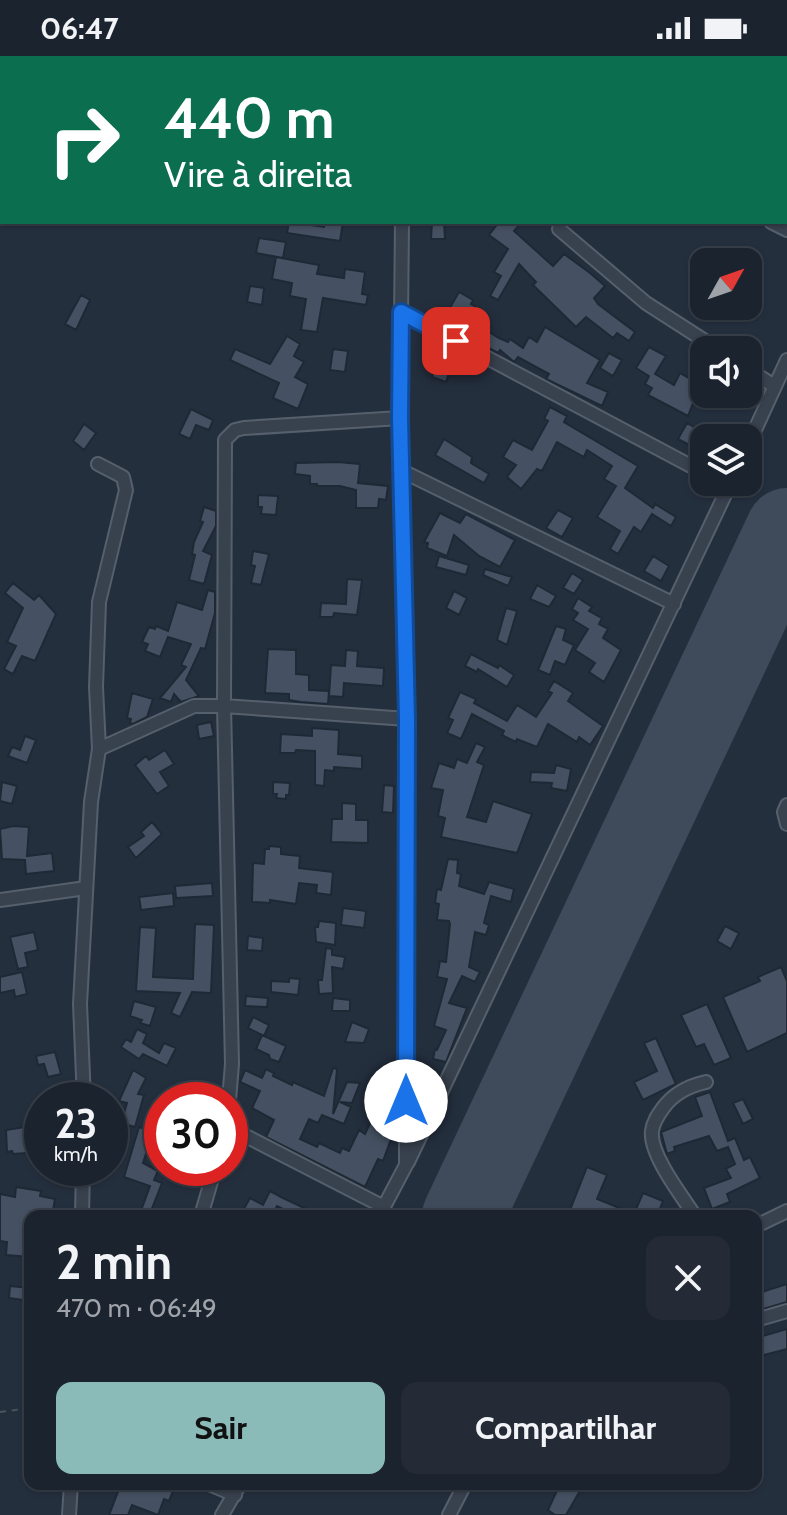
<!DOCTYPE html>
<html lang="pt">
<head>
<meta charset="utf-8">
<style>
	:root { --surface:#1b232e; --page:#242b36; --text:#f1f3f6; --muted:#a0a4aa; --line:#39404a; --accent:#8bbbb9 }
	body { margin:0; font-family:Cabin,sans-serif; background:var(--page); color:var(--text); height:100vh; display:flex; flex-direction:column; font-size:30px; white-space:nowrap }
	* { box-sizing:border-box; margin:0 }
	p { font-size:26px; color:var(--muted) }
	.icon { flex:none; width:44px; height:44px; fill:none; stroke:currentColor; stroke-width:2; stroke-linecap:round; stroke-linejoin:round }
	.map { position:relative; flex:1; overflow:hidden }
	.drawer { position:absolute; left:24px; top:1154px; width:738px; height:280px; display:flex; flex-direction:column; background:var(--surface); border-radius:16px; box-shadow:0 2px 6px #0004,0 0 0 2px var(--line) }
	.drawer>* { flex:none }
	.banner { position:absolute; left:0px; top:0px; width:788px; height:168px; box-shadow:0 2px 6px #0004,0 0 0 2px var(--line); background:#0b6e4f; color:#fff; overflow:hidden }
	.needle { width:52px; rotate:50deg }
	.controls { position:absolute; left:690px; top:192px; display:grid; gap:16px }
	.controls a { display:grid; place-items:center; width:72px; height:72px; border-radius:16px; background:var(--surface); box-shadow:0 2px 6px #0004,0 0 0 2px var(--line); font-size:40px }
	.speed { position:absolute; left:24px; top:1026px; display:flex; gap:16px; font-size:40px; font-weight:700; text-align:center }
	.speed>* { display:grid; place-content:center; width:104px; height:104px; border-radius:50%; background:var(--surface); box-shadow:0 2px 6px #0004,0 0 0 2px var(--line); line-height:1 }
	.speed small { font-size:20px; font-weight:400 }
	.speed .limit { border:12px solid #d22; background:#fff; color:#111 }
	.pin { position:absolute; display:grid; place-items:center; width:68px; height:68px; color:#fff; margin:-34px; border-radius:16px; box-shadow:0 4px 12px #0006 }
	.me { position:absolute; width:88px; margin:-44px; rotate:0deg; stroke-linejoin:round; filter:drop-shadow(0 0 6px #0008) }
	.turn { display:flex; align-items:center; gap:28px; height:168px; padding:0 32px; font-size:36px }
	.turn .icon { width:104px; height:104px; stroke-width:2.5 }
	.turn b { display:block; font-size:56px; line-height:68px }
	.round { display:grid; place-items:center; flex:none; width:84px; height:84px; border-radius:16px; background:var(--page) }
	.summary { display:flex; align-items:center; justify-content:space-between; height:136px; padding:0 32px }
	h1 { font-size:48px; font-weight:800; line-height:60px }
	.action { display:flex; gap:16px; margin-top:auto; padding:16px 32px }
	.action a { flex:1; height:92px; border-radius:16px; background:var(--accent); color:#111; font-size:32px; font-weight:800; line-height:92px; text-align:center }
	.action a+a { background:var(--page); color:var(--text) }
	.status { display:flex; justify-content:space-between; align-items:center; height:56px; padding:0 40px; background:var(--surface); direction:ltr }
	.status svg { height:22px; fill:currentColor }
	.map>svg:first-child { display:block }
</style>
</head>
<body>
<div class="status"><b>06:47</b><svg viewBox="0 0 49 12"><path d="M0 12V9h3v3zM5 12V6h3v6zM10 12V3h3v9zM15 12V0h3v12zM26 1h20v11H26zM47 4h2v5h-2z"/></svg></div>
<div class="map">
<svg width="787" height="1459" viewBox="0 0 787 1459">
	<rect width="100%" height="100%" fill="#242f3e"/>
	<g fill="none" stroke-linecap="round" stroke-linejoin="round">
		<!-- runway -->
		<path stroke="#3f4a5a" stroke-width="82" d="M463,1160l324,-687"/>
	</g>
	<!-- building -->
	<path fill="#455162" stroke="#1f2835" stroke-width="2" d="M289,166l35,5 1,-5h18l-3,19 -53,-8z
		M432,166h12l1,17h-14z
		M499,166h23l-8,9 39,35 11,-12 26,19 15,13 -11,12 4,6 37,28 -6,9 -12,-8 -4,5 -27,-21 -10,10 -43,-42 3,-3 -17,-18 -21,36 -8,-4 11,-20 -7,-4 14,-23 -19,-14z
		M259,182l27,4 -3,16 -27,-5z
		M276,201l43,8 -2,9 27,4 1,-9 20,3 -3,22 6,1 -2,10 -43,-7 -6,34 -16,-2 5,-31 -16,-3 2,-13 -20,-4z
		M250,230l14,2 -2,17 -15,-3z
		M459,236l14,8 -2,4 11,6 -7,13 24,15 9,4 2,-3 13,9 6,-11 8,5 8,-15 55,33 -13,23 21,9 -6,14 -56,-27 3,-5 -31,-17 -4,5 -14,-12 -2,3 -46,-24 5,-10 -10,-6z
		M81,239l9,5 -14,30 -11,-6z
		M287,280l13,8 -6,12 10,6 -9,15 13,7 -10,25 -25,-11 6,-15 -49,-23 5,-11 35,15z
		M649,291l17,9 -11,18 19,11 6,-12 24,13v11l-7,-4 -9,23 -40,-21 4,-7 -7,-4 4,-8 -13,-8z
		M333,293l15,2 -3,21 -15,-2z
		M609,297l13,7 -9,16 -13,-8z
		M438,303l14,5 -6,18 -14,-5z
		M550,351l17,9 -3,6 74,44 -13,22 28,20 2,-4 21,13 -5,9 -19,-12 -11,18 -7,-5 -16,27 -8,-5 10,-18 -23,-14 19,-31 -12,-7 8,-13 -25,-16 -3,7 -27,-15 -15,29 -5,-2 -16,20 -14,-12 9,-12 -13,-8 10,-17 19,10 16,-29 -4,-2z
		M191,353l22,11 -4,10 -13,-5 -6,14 -11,-5z
		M687,367l17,10v20l-26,-14z
		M84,368l12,9 -12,17 -11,-9z
		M444,383l28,18 -1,6 18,11 -5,9 -49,-28z
		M338,406l22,2 -2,19 30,3 -2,14 -7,-1 -1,9h-22v-18l-16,-4h-23v-2h-7v-8l-15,-2 1,-11z
		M258,439l20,1 -2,19 -15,-1 1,-7h-4z
		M204,451l12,4v15l-13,25 9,4 -8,29 -15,-4 6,-25 -3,-1 2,-12 9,-20 -3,-1z
		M558,454l15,8 -11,19 -16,-9z
		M440,457l20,10 6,-9 49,26 -15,27 -21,-11 -25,-21 -7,21 -20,-8 1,-5 -4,-1z
		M253,495l16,3 -8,31 -10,-2 4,-17 -4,-1z
		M439,500l30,9 -3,10 -30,-8z
		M653,500l16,10 -8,15 -17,-10z
		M485,513l27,8 -4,9 -25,-11z
		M572,517l11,7 -9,14 -11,-6z
		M347,523l15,1 -5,35 -23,-2 -1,4h-13l1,-14 25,1z
		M13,527l21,17 5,-5 17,19 -21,47 -13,-5 -9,18 -9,-5 12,-23 -9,-4 16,-34 -18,-15z
		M537,529l19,11 -7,11 -19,-8z
		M208,534l7,2v21l-10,36 -4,-1 -15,32 13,16 -18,6 -7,-8 -3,8 -11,-4 26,-31 -5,-2 10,-21 -23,-7 -8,20 -15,-6 3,-7 -6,-2 7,-15 6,2 1,-3 12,5 9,-29 25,8z
		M454,535l13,7 -8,17 -13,-7z
		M578,542l14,9 -3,4 13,7 -3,6 9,5 -5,9 18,12 -17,32 -15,-10 6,-9 -20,-13 13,-21 -15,-9 5,-7 -6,-4z
		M506,552l11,3 -10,34 -10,-5z
		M556,570l10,3 -3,11 11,5 -9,20 -10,-4 -5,14 -12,-5z
		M268,593l28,1v24l13,1v15l20,1 -1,13 -27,-2 -12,-2v-6l-24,-1z
		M346,594l12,1 -1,15 27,2 -1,18 -39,-3 -1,14 -14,-1 2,-31 14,1z
		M471,598l27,14 1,-3 15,10 -7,12 -29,-18 -1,3 -12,-6z
		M554,625l19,12 -5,8 35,25 -13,19 -11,-8 -2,5 -29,-18 -11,23 -20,-8 -1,3 -14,-7 2,-4 -32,-17 -11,25 -14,-6 6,-13 -5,-2 12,-26 16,7 -2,4 33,18 10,-16 19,12 16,-24 -4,-2z
		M132,637l21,6 -6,18 -14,7 -3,-1 1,-4 -4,-1z
		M211,666l3,14 -15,3 -2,-14z
		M312,672l27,2 -1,24 24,2v13l-28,-2v4l-9,-1 -1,16 -9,-1v-34l-19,-1 -1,3h-15l1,-19 31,2z
		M25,680l11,4 -9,23 -19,-7 4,-9 8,3z
		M476,687l9,4 -8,15 7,3 -17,52 19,5 7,-21 39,13 -15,39 -76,-16 4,-19 -7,-2 5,-26 -12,-2 8,-25 15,5 3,-9 10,4z
		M165,694l9,14 -14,8 9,14 -12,8 -22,-29 11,-9 3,4z
		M556,709l15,4 -4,22 -16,-3 1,-5 -22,-1 1,-10 23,1z
		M2,726l15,4 -5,18 -12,-3z
		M273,726l17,1 -1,12h-3v4l-10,-1 1,-4h-4z
		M384,729l10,1 -1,27 -11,-1z
		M342,747l14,1v16h12v23l-37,-1 1,-23h10z
		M152,766l10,12 -26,24 -8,-11 16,-11 -3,-4z
		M13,770l16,1 -2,29 25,-3 2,18 -28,3 -1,-14 -23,-1 -2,-30z
		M269,790l12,1v7l19,2 -1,12 34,4 -2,23 -15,-2 1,-8 -18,-2 -3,21 -26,-4v3l-18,-1 1,-39 11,1 1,-15h4z
		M448,803l10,1 -1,13 4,1 -2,12 25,8 5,-12 25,7 -3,13 -20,-6 -7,27 5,2 -3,10 -11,-3 -6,35 11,5 -5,10 -13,-6 -13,27 18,5 -21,54 -13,-3 2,-10 2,1 9,-20 -12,-4 13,-47 -10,-2 3,-16 6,1 4,-38 -1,-3 -12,-1 2,-16 -4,-1 2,-14 4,1z
		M212,827l1,13 -37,2 -1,-12z
		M173,837l1,13 -33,4 -2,-13z
		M343,852l23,3 -2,17 -23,-3z
		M319,865l17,2 -1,22 -19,-3 -1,-15h3z
		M195,868l19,1 -3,68 -19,-1 -12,25 -9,-4 9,-20 -44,-2 4,-64 16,1 -3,49 40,2z
		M725,870l14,7 -8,16 -14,-8z
		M34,876l4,18 -13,3 3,14 -10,2 -8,-32z
		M248,880l15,2 -1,13 -15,-1z
		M326,892l6,1v6l13,2 -2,12 -11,-2 1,26 -14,1 -1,-14h4z
		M781,911l6,14v52l-40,19 -24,-55 37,-16 -2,-4z
		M22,916l5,22 -12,3 -1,-7 -14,3v-16z
		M289,922l11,1 -2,16 -27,-3v-11l18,1z
		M246,940l22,2 -1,9 -22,-1z
		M333,942l17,2v11h-18z
		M134,945l22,6 -6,19 -10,-3 2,-3 -12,-4z
		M707,948l24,54 -17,7 -10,-21 -8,3 -15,-32z
		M253,961l16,8 -5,11 -16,-8z
		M352,966l17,7 -5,14 -19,-1z
		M137,973l10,5 -4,9 16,10 5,-10 12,5 -9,18 -24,-12 -4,5 -18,-12 5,-8 5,3z
		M262,979l24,11 -7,16 -9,-3 -1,-4 -13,-6z
		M656,982l20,46 -33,16 -9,-18 23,-11 -13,-28z
		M55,996l6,22 -13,3 -4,-13 -6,1 -2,-9z
		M333,1012l4,1 -4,45 14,-32 13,1 -8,20 -12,-1 11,5 -7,17 -22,-9 -4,8 -9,-4 -9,20 17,8 2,-4 21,10 2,-5 7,3 10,-21 6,4 8,-17 22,11 -12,33 -5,-2 -13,28 -99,-50 8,-17 -22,-12 8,-17 -20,-9 5,-12 17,8 4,-9 8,4 -1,3 19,9 1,-3 31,14z
		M133,1014l13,8 -8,16 6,1 -9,32 -14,-4 6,-20 -8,-2z
		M371,1029l24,3 -2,20 -24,-3z
		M710,1036l18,49 7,-3 9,22 6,-3 10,21 -33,16 3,8 -18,7 -8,-21 27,-10 -5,-9 9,-5 -7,-17 -11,4 -8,-15 -35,11 1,4 -8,3 -6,-22 41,-16 -7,-19z
		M743,1043l10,20 -10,5 -10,-21z
		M31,1070l2,15 9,-1v12l-29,2 -1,-3 -5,1 -1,-22z
		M139,1071l14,5 -10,31 15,8 -4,9 8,3 -13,33h-10l11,-30 -26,-9z
		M587,1111l20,8 -10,24 37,15 9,-21 20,8 -6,15h-72l-15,-6z
		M16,1131l25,4 -1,5 15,3 -3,17 -22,-4v45l-24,-2 1,-13 -7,-1v-47l15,3z
		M270,1135l13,7 38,18h-23l-21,-10 -5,10h-32l10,-18 13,7z
		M787,1228v18l-31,9v-17z
		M10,1230l20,2v13l-21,-3z
		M787,1273v20l-31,8v-19z
		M121,1428h55l-7,17 -5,-2 -6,16 -26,-10 -4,10h-19z
		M560,1428h24l-18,31h-11l-7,-5z"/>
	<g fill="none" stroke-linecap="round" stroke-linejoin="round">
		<!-- minor casing -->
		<g stroke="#565f6c" stroke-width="16">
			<path id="minor" d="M419,0l5,2
				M656,0l5,2
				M403,2v-2
				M786,51h1
				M771,166l16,8
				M559,173l87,74 73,47
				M401,256l303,161
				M748,313l26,17
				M748,389l39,-85
				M402,415l272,133
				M99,693l95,-43h30l183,13
				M787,749l-3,7 3,12
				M0,844l86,-12
				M84,1044l-4,-96 11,-202 8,-53 -3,-62 3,-85 27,-112 -3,-13 -25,-13
				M229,1044l3,-36 -8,-358 1,-266 10,-10 9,-2 156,-10
				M230,1072l154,79
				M408,1106l323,-680
				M82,1160l1,-48
				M201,1160l14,-48
				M379,1160l27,-51 1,-446 -7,-301 2,-196
				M695,1160c-13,-20 -46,-62 -43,-85 1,-9 6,-16 11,-23 11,-15 25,-22 43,-26
				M756,1170l31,-15
				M756,1264l31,-9
				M209,1428l26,11
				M69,1459l2,-31
				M222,1459l18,-31
				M449,1459l16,-31"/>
		</g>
		<!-- path -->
		<path stroke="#44595c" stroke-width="2" stroke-dasharray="6 6" stroke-linecap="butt" d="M0,1356l30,-4"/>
		<!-- minor -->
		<use href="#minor" stroke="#38414e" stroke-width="12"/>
	</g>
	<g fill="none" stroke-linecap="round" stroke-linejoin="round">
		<!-- route casing -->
		<g stroke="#114b97" stroke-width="20">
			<path id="route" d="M406,1045l1,-382 -7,-301 1,-106 55,29"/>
		</g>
		<!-- route -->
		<use href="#route" stroke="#1a73e8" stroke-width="14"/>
	</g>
</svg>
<div class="controls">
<a><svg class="needle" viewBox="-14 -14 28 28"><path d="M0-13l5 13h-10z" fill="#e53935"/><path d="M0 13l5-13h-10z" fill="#a0a4aa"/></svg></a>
<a><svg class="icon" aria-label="sound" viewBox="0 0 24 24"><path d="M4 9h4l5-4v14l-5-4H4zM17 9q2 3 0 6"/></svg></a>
<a><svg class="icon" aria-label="layers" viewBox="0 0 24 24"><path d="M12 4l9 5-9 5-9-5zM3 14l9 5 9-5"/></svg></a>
</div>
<div class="speed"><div>23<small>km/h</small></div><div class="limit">30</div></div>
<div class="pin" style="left:456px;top:285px;background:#d93025"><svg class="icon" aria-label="arrive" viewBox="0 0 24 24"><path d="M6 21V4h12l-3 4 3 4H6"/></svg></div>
<svg class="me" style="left:406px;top:1045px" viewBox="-20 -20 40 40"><circle r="19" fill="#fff"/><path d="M0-13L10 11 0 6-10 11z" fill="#1a73e8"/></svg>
<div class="banner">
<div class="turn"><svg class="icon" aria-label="right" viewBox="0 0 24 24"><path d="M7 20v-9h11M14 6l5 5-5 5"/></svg><div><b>440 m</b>Vire à direita</div></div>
</div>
<section class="drawer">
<div class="summary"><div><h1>2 min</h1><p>470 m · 06:49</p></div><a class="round"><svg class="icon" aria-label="close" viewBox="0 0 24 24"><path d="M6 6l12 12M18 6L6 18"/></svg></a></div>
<div class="action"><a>Sair</a><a>Compartilhar</a></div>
</section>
</div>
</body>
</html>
